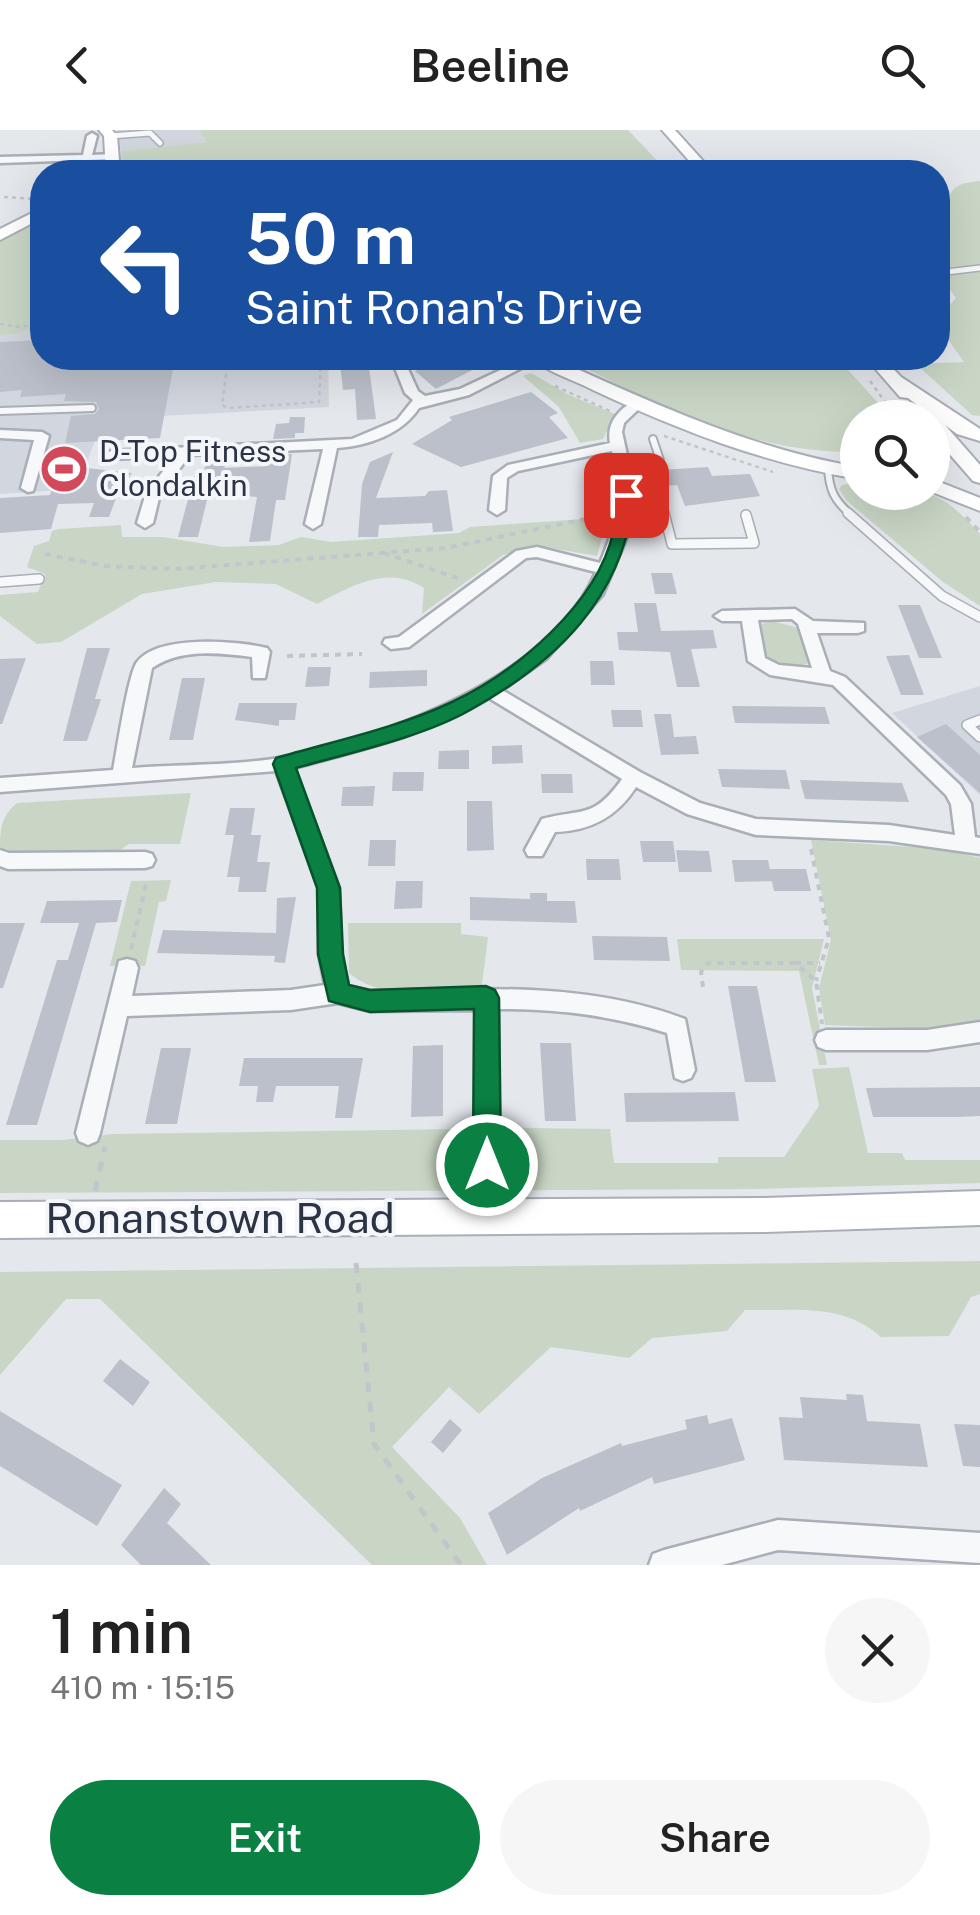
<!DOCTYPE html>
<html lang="en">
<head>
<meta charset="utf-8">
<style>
	:root { --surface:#fff; --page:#f6f6f6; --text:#222; --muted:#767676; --accent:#0b8043 }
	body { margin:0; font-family:"Public Sans",sans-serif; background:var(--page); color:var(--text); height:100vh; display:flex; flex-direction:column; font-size:38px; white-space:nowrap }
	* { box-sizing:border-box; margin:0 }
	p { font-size:32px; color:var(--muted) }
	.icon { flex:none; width:55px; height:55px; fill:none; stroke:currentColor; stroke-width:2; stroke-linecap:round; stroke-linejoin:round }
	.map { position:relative; height:1435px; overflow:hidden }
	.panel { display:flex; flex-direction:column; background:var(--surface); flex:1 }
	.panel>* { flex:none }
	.hud { position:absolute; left:30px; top:30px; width:920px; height:210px; border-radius:40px; box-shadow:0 10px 40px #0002; background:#1a4fa0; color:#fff; overflow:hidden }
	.controls { position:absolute; left:840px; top:270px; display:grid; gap:20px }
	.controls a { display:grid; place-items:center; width:110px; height:110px; border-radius:50%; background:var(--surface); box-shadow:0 10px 40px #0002; font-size:50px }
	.pin { position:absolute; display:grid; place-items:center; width:85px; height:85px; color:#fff; margin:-42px; border-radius:20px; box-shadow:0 5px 15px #0006 }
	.me { position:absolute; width:110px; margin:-55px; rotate:0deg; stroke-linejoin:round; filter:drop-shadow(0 0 8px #0008) }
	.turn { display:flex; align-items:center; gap:35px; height:210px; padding:0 50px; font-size:45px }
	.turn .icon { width:130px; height:130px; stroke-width:2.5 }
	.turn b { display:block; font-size:70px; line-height:85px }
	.round { display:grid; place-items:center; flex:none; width:105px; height:105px; border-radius:52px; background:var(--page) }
	.head { display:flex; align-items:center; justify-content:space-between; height:170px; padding:0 50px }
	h1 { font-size:60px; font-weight:600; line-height:75px }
	.button { display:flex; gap:20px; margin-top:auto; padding:20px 50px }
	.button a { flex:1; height:115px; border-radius:60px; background:var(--accent); color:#fff; font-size:40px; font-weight:600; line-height:115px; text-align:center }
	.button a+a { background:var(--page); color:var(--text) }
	header { display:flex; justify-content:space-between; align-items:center; height:130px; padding:0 50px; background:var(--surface); font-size:45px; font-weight:600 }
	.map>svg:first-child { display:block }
</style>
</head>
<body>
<header><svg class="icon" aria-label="back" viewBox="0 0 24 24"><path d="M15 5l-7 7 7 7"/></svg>Beeline<svg class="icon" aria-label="search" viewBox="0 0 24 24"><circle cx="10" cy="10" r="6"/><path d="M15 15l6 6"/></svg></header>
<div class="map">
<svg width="980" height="1435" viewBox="0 0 980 1435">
	<rect width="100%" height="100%" fill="#e4e7ec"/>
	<!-- built -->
	<path fill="#d2d6de" d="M117,0h82l9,12 -87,9z
		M42,195v33h286l1,49 -226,12 -26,70 -77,5v-54l10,-1 3,-8h-13v-96l17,-1z
		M980,556v109l-88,-82z"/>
	<!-- green -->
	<path fill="#c9d6c5" d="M199,0h429l40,42h-546l-1,-21 86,-9z
		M980,51v235l-8,-1 -56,-51 48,-2 -24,-34 -2,-11 18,-19 -18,-24v-61l11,-10c1,-19 14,-20 31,-22z
		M42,86v109l-25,9 -17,1v-94z
		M564,228h273l54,59 -33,1 -1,34c-112,1 -195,-47 -293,-94z
		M531,243l38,22 46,19 -12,25 -23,4 -21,-36 -36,-31z
		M590,331l14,6c12,27 0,62 -7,89l-57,-10 -37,9 -81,59 2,-26c-36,-24 -73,-2 -107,16l-41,-20 -60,-2 -74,12 -81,48 -24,2 -37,-28v-21l38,-3 7,-18 -18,-7 7,-21 15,-5 3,-10 7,-2 62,-4 1,12h41l60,10 56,-2 22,-8 30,5 128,-9 11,-6 113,-8 15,-12z
		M857,353l1,9c66,0 74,-11 122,42v72l-37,-24 -96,-81 -8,-12 3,-4z
		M772,491l27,7 11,28 -3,8 -26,4 -18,-14 -4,-22 3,-8z
		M191,663l-11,51h-51l-15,10h-107l-7,-5c0,-19 1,-33 17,-46z
		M811,710l131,9 38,9v162l-47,9 -108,-4 -6,-37 12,-48z
		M171,750l-5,21 -7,1 -14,64h-35l21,-85z
		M348,793h113v11l27,3 -7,55c-43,-1 -98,10 -132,-19z
		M677,809h147l-12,49 15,77h-8l-20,-94 -118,-1z
		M849,937l19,86h34l3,7h75v23l-226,6 -754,4v-53h63l50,-6 343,-5 1,37 66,-1 -1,-37 88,1 4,34h104v-6h66l35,-51 -7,-37z
		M980,1131v33l-9,3 -22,39 -68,1c-39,-35 -86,-26 -136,-27l-18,21 -75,7 -23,20 -78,-11 -72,67 -30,-27 -57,60 68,71 27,47h-115l-272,-266h-34l-66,76v-103z"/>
	<!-- building -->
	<path fill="#bbc0ca" d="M42,210v18h11l-2,7 124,-7 -15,80 -95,5 6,-27 24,-2 4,-5 -3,-7 -32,-1 2,-7 -46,3 2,-7 -22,2v-50z
		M440,228h55l-59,31 -21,-18z
		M368,230l8,59 -19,1 -2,-31 -12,1 -3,-26z
		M531,262l27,21 -9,4 19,21 -107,29 -49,-23 40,-24 -3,-3z
		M290,287h15l-1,16h-9v5l-22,1 3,-15 13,-1z
		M393,322l-17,46 49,-2 4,-5 18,-1 6,41 -20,1 -1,-9 -53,2 -1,12h-20l4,-53 8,-22z
		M292,324l-7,46h-9l-6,41 -21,1 8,-45 -48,-5 -11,45h-20l10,-38 22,-41 20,-1 -6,11 44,-2 2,-11z
		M59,335l73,8 -14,20 -9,24h-20l5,-14 -36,1 -7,25 -51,4v-35l50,-3z
		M708,337l4,9 38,-2 10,22 -75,10 -8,-21 -12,1 -5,-16z
		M651,443h21l5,21h-22z
		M634,473h22l5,28 52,-1 4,18 -26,1 9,38h-23l-7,-35 -51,-2 -2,-18h21z
		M898,475h22l22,53h-23z
		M87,518h23l-15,51h6l-14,42h-24z
		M909,525l15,40h-23l-15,-39z
		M26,528l-24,66h-2v-65z
		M590,531h23l2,24h-24z
		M308,537h23l-2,19 -24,1z
		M427,540v16l-58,2 1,-16z
		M182,548h23l-12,62h-24z
		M239,573h58l-2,17h-16v6l-44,-6z
		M732,576l93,1 5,17 -95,-1z
		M611,580h30l2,17h-30z
		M654,584h17l3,23 22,-1 3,18 -38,1z
		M946,594l34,31v38l-63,-56z
		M522,615l1,18 -31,1v-18z
		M469,620v19h-31l1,-18z
		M718,639l68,1 4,19 -68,-2z
		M393,642h31l-1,19h-31z
		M541,644h31l1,19h-31z
		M800,650l102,3 7,19 -104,-3z
		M375,656l-2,20h-32l2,-19z
		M467,671h25l2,49 -27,1z
		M230,678h25l-4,27h10l-4,27h13l-4,30h-28l2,-15h-13l7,-42h-9z
		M370,710h26l-1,26h-27z
		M640,711h33l3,21h-33z
		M676,720l33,1 3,21h-33z
		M586,729h33l2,21h-34z
		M732,730h36l4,21 -37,1z
		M769,739h37l5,22h-37z
		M396,751h27l-1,27 -28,1z
		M530,763h17v8h28l2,22 -107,-3v-23l60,2z
		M296,767l-11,66 -11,-1 1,-6 -118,-3 6,-23 113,3 1,-35z
		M122,770l-5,22 -21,1 -59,202h-31l51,-165h11l11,-37h-39l7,-22z
		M0,793h25l-22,65h-3z
		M592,806l75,1 3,24 -76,-1z
		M728,856h29l19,96h-31z
		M540,913h31l5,78h-31z
		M443,915v71l-32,1 2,-71z
		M161,918h30l-14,76h-32z
		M244,928h119l-11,60h-17l4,-32h-63l-3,16h-17l2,-16h-19z
		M980,957v29l-23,1h-84l-7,-29z
		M735,962l4,29 -113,1 -2,-29z
		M120,1229l30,23 -17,24 -30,-25z
		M846,1264l17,1 4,26 53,3 8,43 -144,-7 -5,-43 24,1 -3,-21 47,3z
		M0,1281l122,74 -25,41 -97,-60z
		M707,1285l2,9 23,-6 13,42 -91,24 -2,-7 -72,34 -1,-3 -72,47 -19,-42 54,-35 79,-35 1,3 65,-17 -2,-9z
		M450,1289l12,11 -19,23 -12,-11z
		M954,1294l26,1v42l-17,-1z
		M164,1358l17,16 -14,19 44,42h-70l-20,-20z"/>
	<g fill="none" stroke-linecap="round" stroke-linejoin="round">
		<!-- lane-far2 casing -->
		<g stroke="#a9aeb7" stroke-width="8">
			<path id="lane-far2" d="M110,6l40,-3 10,10
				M938,143l42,-5"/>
		</g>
		<!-- lane-far1 casing -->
		<g stroke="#a9aeb7" stroke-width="10">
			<path id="lane-far1" d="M0,281l92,-3
				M621,332l39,-2 -7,-21
				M828,337c1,23 6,33 23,48
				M655,345l10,40
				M626,365l35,2"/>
		</g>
		<!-- lane casing -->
		<g stroke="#a9aeb7" stroke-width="12">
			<path id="lane" d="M664,383l8,31 82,-1 -8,-28
				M848,383l94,83 38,21
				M0,452l39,-3
				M980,590l-13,5 13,12"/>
		</g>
		<!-- street casing -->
		<g stroke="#a9aeb7" stroke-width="5">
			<path id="street" d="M92,3l5,3 -5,19 21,-1 3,5 -116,4v-6l83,-2 4,-19z
				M391,228h12l15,33 7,5 35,-7 66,-31h15l-72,37 -50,13c-17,26 -51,38 -82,40l-16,76 -8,5 -8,-5 18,-75 -133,6 -30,39 -7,29 -8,5 -8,-5 9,-30 29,-37 -64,3 -7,-4 7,-4 241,-12 45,-19 16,-20 -8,-7z
				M637,270l7,4 -20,19 -2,9 12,55 -3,40 -28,67 -57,65 -44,31 138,82 60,31 56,16 133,6 66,10 -4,-31 -5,-9 -113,-110 -63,-10 -22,-14 -6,-40h-20l-8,-5 8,-5 73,-2 18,12 51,2v8l-6,2h-41l13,38 15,6 115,108 11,19 4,33 5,1v16l-91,-13 -133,-6 -69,-21 -51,-27c-19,30 -46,44 -81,45l-13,24h-14l-3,-6 17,-31c40,-11 51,1 80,-40l-133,-81c-58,36 -130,52 -195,70l45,120 2,66 7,32 22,5c109,-1 210,-11 315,28l10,51 -4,8 -8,3 -8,-3 -8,-45c-57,-18 -110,-24 -169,-24l1,156 -3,8 -9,4 -9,-4 -3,-8 1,-155 -106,1 -32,-8 -47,7 -164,6 -27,117 -3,8 -9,4 -9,-4 -3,-8 43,-172 8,-2 8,2 3,7 -6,28 159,-6 34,-5 -6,-31v-66l-43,-117 -276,21v-14l113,-8c4,-20 15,-96 24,-108 21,-28 101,-21 130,-14l3,4 -5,26h-12l-1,-21c-34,-4 -70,-9 -100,11l-20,100c50,-4 104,-2 153,-11 103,-20 267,-81 311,-185l-59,-15 -11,1 -117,89 -18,2 -8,-6 2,-4 14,-2 117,-86 21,-4 63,16c18,-43 22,-66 12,-112l-94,20 -11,7 -2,32 -8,5 -8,-5 4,-34 15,-11 102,-22c-4,-20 9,-35 27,-43zM792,489l6,5 14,44 -33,-3 -14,-7 -7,-38z
				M0,300l42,2 7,4 -16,55 -5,1 -7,-4 13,-48 -34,-2z
				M0,720l9,3 136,-1 7,2 3,6 -3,6 -7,2 -137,1 -8,-3z
				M980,892v20l-53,8h-101l-8,-3 -3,-7 3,-7 8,-3h101z
				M778,1390l202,13v30l-202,-13 -56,15h-73l4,-11 11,-4z"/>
		</g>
		<!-- secondary casing -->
		<g stroke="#a9aeb7" stroke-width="4">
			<path id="secondary" d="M99,0h13l5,6 3,36h-14l-2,-36z
				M662,0h13l38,42h-14z
				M42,78v10l-42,22v-11z
				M531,228h22c100,45 195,90 305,109v12c-95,-16 -179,-49 -265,-89 -19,-10 -46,-18 -62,-32z
				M866,228h17l18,19 79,52v12l-23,-7 -12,-9 35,40v18l-7,-2 -41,-47v-16h-5l6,-1 -25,-19 -8,-1z
				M932,349l48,19v13l-48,-19z
				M980,1061v34l-215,7 -765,6v-36l765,-4z"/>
		</g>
		<!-- path-far2 -->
		<path stroke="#c2c5cb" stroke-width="2.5" stroke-dasharray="4 4" stroke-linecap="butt" d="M4,67l30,2
			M0,194l19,3 23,-4
			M228,228l-6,47 6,3 91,-6 2,-44
			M852,228l6,8
			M870,251l27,37
			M555,256l55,25
			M664,306l109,36"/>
		<!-- path-far1 -->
		<path stroke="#c2c5cb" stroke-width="4" stroke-dasharray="6 6" stroke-linecap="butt" d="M966,387l14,15
			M384,423l76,26
			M45,424l60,12 72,3 269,-21 159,-33
			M287,526l75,-2
			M811,719l18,89 -13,43
			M131,819l16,-69
			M795,833h25
			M703,857l-2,-15 7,-9h87l21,18 6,43"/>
		<!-- path -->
		<path stroke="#c2c5cb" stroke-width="5" stroke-dasharray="10 10" stroke-linecap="butt" d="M457,1035l1,25
			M95,1061l10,-44
			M356,1133l18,181 87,121"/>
		<!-- lane-far2 -->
		<use href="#lane-far2" stroke="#f7f8fa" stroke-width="5"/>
		<!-- lane-far1 -->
		<use href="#lane-far1" stroke="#f7f8fa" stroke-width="6"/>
		<!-- lane -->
		<use href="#lane" stroke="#f7f8fa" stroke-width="9"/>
		<!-- street -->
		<use href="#street" fill="#f7f8fa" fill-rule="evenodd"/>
		<!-- secondary -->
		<use href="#secondary" fill="#fff" fill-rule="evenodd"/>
	</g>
	<!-- route -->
	<path fill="#0b8043" stroke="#07532c" stroke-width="2.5" d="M626,360l8,5c-10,102 -77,167 -164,215 -47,27 -121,43 -174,58l44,120 3,66 6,31 21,5 116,-4 9,4 4,8 2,167 -4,9 -10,4 -10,-4 -4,-9 1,-156 -104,3 -41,-11 -11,-47 -1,-66 -44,-124 3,-6c58,-17 121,-30 176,-56 64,-30 145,-98 161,-169 3,-12 3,-25 5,-38z"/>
	<!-- icons -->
	<defs>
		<g id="stadium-disc" transform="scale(2.5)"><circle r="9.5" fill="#d1495b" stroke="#f4f6f9"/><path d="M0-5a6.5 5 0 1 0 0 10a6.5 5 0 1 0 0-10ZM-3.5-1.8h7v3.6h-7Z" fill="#fff"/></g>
	</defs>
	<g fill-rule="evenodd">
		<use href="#stadium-disc" x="64" y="339"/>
	</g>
	<g text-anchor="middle" stroke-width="8" stroke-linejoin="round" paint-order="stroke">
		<!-- far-poi labels -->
		<g font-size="30" fill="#2b3445" stroke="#f4f6f9" text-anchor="start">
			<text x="99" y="332">D-Top Fitness<tspan x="99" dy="34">Clondalkin</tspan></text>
		</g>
		<!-- near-street labels -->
		<g font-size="42" fill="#2b3445" stroke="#f4f6f9">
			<text x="220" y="1103">Ronanstown Road</text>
		</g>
	</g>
</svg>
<div class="controls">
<a><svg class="icon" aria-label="search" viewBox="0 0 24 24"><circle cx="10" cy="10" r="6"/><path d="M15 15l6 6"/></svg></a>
</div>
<div class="pin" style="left:626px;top:365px;background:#d93025"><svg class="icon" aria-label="arrive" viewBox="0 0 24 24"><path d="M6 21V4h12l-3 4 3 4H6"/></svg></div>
<svg class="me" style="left:487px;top:1035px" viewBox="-20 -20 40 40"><circle r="17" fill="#0b8043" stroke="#fff" stroke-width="3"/><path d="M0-11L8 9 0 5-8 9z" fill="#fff"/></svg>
<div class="hud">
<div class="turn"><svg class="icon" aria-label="left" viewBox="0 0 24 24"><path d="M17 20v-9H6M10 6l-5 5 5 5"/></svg><div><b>50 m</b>Saint Ronan's Drive</div></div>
</div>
</div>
<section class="panel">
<div class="head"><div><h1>1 min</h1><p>410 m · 15:15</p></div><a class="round"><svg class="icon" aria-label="close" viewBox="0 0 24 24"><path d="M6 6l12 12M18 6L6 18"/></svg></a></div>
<div class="button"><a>Exit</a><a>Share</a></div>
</section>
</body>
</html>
